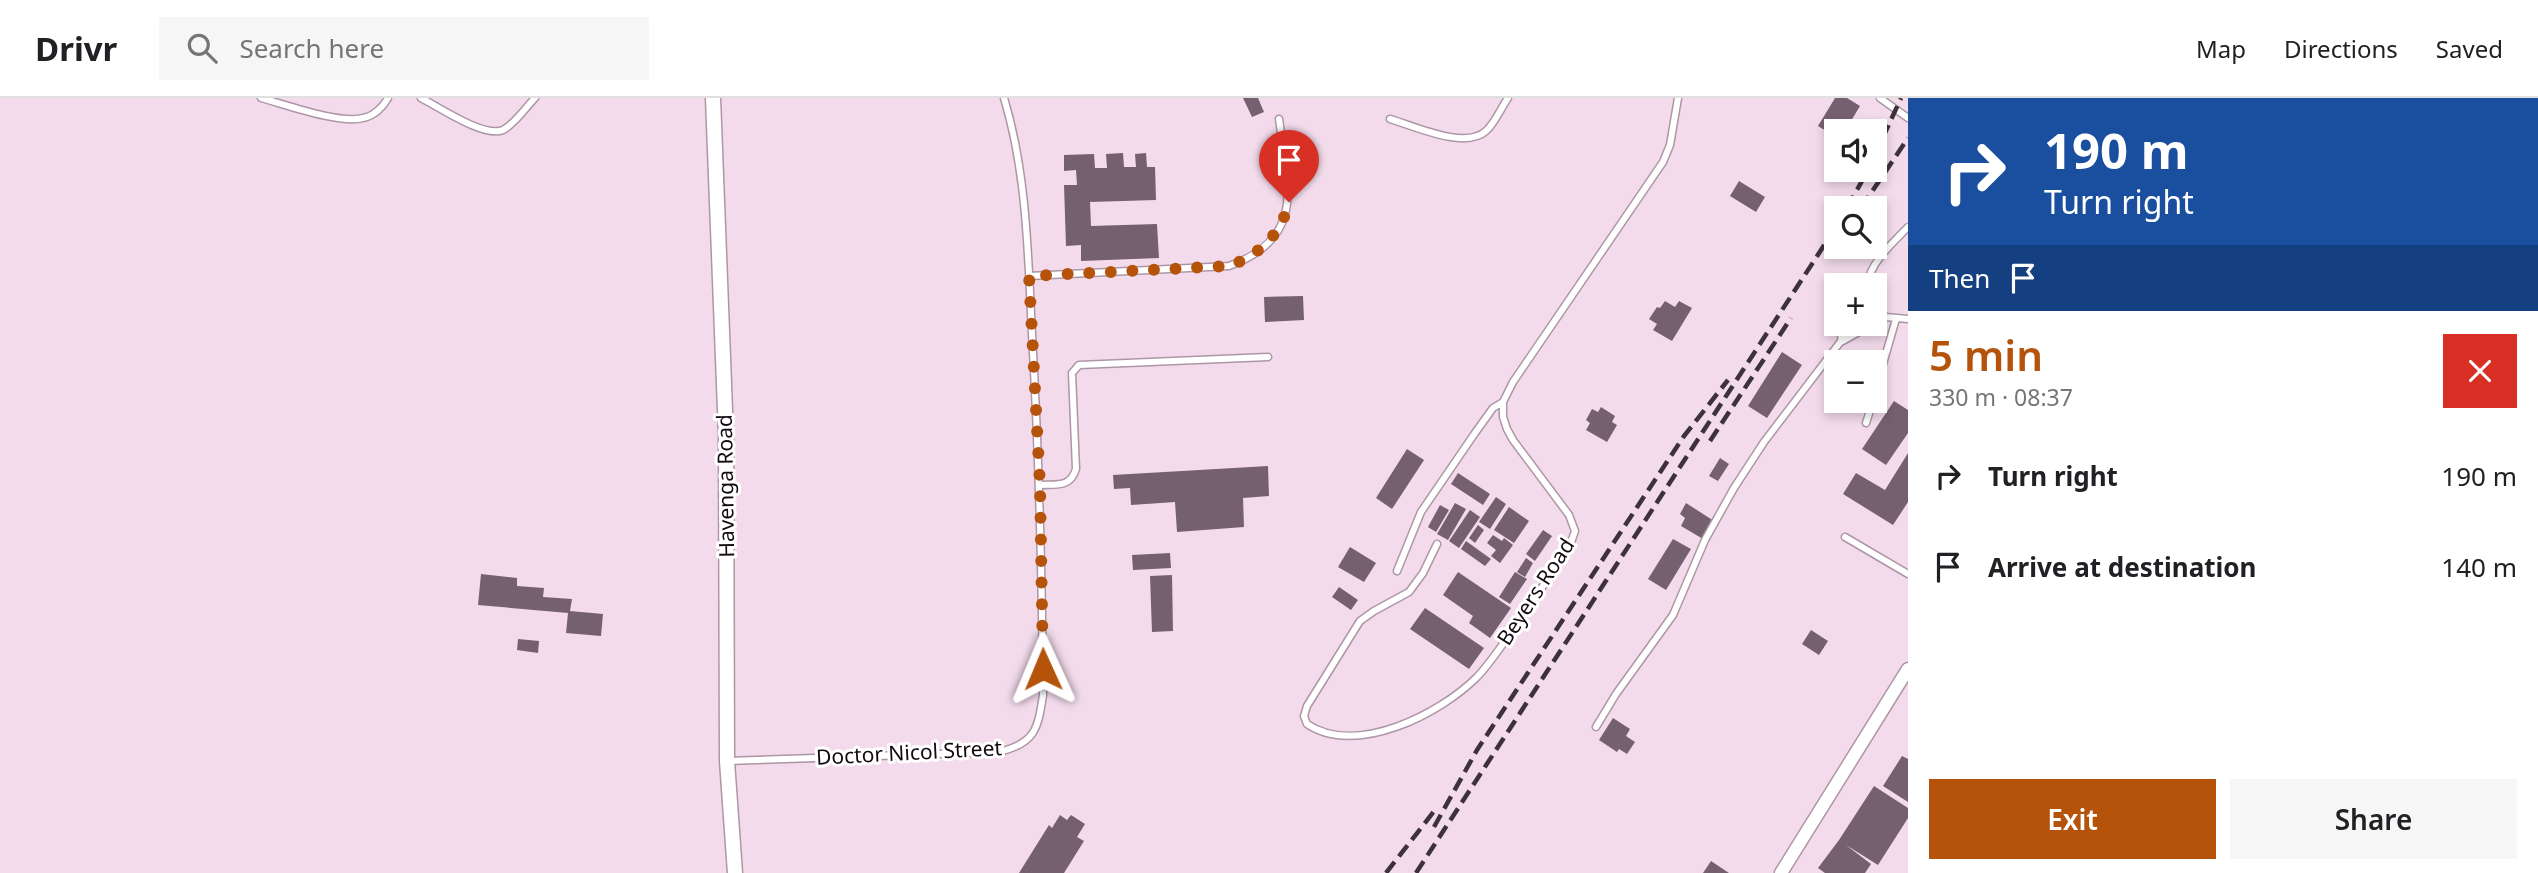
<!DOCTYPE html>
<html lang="en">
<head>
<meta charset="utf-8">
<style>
	:root { --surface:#fff; --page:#f6f6f6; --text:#202124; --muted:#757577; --line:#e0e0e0; --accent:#b45309 }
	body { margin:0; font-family:"Noto Sans",sans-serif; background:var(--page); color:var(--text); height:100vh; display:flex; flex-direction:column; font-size:26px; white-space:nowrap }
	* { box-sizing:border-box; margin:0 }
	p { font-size:23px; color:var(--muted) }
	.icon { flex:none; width:38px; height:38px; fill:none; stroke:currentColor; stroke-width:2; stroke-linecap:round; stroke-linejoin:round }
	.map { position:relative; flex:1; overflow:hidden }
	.sheet { display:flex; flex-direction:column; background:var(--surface); width:630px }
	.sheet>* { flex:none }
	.top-card { background:#1a4fa0; color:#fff; overflow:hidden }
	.tools { position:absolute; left:1824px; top:21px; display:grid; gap:14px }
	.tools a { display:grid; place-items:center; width:63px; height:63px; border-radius:0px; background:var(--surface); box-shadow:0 4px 10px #0003; font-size:35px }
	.pin { position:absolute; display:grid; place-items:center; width:60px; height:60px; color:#fff; margin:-72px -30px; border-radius:50% 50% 50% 0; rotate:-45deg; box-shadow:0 0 7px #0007 }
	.pin .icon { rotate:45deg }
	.me { position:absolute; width:77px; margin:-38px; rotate:359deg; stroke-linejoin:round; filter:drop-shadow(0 0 5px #0008) }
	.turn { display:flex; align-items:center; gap:24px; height:147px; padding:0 21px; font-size:32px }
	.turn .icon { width:91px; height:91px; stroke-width:2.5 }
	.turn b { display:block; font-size:49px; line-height:60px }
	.then { display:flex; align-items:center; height:66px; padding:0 21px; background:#0003; gap:14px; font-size:26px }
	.round { display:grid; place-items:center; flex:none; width:74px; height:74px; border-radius:0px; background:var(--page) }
	.overview { display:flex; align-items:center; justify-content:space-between; height:119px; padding:0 21px }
	h1 { font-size:42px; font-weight:600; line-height:52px; color:var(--accent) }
	.action { display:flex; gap:14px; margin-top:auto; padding:14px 21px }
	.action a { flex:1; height:80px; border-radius:0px; background:var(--accent); color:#fff; font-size:28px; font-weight:600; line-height:80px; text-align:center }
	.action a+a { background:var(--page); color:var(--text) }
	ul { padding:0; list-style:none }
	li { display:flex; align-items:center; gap:21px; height:91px; padding:0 21px }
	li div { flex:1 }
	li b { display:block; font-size:26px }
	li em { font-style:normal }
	header { display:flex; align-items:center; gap:42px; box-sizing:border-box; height:98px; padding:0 35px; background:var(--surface); border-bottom:2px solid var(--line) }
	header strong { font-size:33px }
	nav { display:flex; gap:38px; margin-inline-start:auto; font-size:24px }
	.search { width:490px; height:63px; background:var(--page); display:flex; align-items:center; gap:18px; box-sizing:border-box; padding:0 24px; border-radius:0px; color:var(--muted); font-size:26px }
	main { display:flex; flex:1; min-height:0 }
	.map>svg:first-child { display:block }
</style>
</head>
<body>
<header>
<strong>Drivr</strong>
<div class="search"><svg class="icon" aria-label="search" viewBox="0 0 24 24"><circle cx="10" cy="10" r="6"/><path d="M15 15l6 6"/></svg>Search here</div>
<nav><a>Map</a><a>Directions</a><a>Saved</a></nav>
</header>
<main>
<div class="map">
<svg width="1908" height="775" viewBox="0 0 1908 775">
	<rect width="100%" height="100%" fill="#f3dbec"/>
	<!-- building -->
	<path fill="#75606f" d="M1243,0h15l6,14 -12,5z
		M1835,0h12l13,8 -15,25h-9v6l-18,-11z
		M1123,55l1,14h12l-1,-13 11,-1 1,14h8l1,33 -66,2 1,24 66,-2 2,34 -78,3v-16l-15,1 -2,-61h13l-1,-15 -12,1v-16l30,-1 1,14h12l-1,-14z
		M1739,83l26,16 -9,15 -26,-16z
		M1303,198l1,24 -39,2 -1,-25z
		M1665,203l10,6 4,-6 13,7 -20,33 -19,-11 4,-6 -8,-5 8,-12 3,1z
		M1782,254l20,13 -35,53 -19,-12z
		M1894,303l14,9v23l-22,32 -24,-16z
		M1601,309l14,9 -3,6 5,3 -10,17 -21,-12 4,-7 -4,-3 6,-11 6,3z
		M1407,351l17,11 -32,49 -16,-11z
		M1908,355v49l-15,23 -50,-31 13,-21 29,17z
		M1720,360l9,6 -11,17 -9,-5z
		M1268,368l1,30 -26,2 1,29 -67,5 -2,-30 -44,3 -1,-17 -16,1 -1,-14z
		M1458,375l32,21 -7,11 -32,-21z
		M1496,399l10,7 -16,25 -11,-7z
		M1455,405l11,6 -18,31 -11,-6z
		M1686,405l28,18 -11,18 -22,-13 4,-8 -5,-4z
		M1440,407l9,5 -13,22 -8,-5z
		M1509,409l20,14 -15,22 -20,-13z
		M1470,412l10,7 -21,31 -10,-7z
		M1478,427l6,5 -9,13 -6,-5z
		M1543,432l9,6 -17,25 -9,-7z
		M1493,437l9,6 2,-3 9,7 -13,18 -9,-7 5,-6 -9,-7z
		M1673,441l18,10 -25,41 -18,-11z
		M1466,443l25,18 -6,7 -24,-17z
		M1350,449l26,16 -12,19 -26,-15z
		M1170,455l1,15 -38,2 -1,-15z
		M1526,460l7,5 -8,14 -8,-5z
		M1458,474l53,36 -21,30 -21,-15 4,-7 -30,-21z
		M1515,474l12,7 -17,25 -11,-7z
		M481,476l36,4v8l27,2 -1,9 29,2 -2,12 33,3 -2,22 -35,-3 2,-20 -90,-8z
		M1172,477l1,56 -21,1 -2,-56z
		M1339,489l19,13 -7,10 -19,-13z
		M1425,510l59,40 -15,21 -59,-40z
		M1811,532l17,11 -9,14 -17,-11z
		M518,541l21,2 -1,12 -21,-3z
		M1613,620l17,11 -4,7 9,6 -8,12 -8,-5 -2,3 -18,-12z
		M1902,658l6,3v43l-25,-16z
		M1874,688l34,22v10l-30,47 -32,-20 25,19 -6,9h-40l-7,-5 21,-28z
		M1060,717l7,5 4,-5 14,9 -8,13 7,4 -20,32h-45l30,-48 3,3z
		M1711,763l18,12h-26z"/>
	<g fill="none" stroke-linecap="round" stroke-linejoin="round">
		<!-- service casing -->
		<g stroke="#ad96a6" stroke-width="9">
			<path id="service" d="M261,0c26,7 78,26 102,20 11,-2 20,-11 25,-20
				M421,0c18,9 63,40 82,32 13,-7 22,-22 32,-32
				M1880,0l28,20
				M1390,21c24,7 75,31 96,12 9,-8 15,-23 22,-33
				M1029,178l200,-10c78,-28 59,-82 50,-147
				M1867,187c4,-24 25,-41 41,-58
				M1874,208l12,11 22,2
				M1842,226l-1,18 45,-25
				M1874,297l22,-76
				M1866,325l7,-22
				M1040,387c17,-1 30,3 36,-16l-4,-96 7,-8 189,-8
				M1845,439l63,37
				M1437,446l-14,29 -14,19 -35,19 -14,10 -53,85 -3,10 3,8c49,33 133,-10 170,-47 17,-18 30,-40 45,-60 16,-24 32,-47 48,-72l5,-14 -6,-16 -56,-75 -6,-11 -4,-12v-15l10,-20 150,-220 7,-17 8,-47
				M1397,473l24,-59 54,-79 18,-25 10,-6
				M1596,629l20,-33 57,-79 32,-75 29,-52 30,-46 90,-118
				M727,663l271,-9c37,-8 40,-23 45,-57 -1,-121 -4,-240 -11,-361 -4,-78 -5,-160 -28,-236"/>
		</g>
		<!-- minor casing -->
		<g stroke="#ad96a6" stroke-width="15">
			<path id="minor" d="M1781,775l127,-204"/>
		</g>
		<!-- tertiary casing -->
		<g stroke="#ad96a6" stroke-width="17">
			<path id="tertiary" d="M713,0l13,338 1,325 8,112"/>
		</g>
		<!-- service -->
		<use href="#service" stroke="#fff" stroke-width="6"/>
		<!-- minor -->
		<use href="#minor" stroke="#fff" stroke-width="12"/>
		<!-- tertiary -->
		<use href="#tertiary" stroke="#fff" stroke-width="14"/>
		<!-- rail -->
		<path stroke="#3d323a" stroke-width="4.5" stroke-dasharray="14 7" stroke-linecap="butt" d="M1874,59l27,-59
			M1847,110l21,-38
			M1861,110l47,-70
			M1710,343l81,-123
			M1434,729l43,-77 207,-314 44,-56
			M1386,775l49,-63
			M1416,775l420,-646"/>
	</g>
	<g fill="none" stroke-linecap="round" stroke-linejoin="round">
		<!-- route -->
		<path stroke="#b45309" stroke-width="12" stroke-dasharray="0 21.6" d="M1043,571l-3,-184 -11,-209 200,-10c30,-11 52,-31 60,-64"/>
	</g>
	<g text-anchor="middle" stroke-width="6" stroke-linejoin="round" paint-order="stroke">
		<!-- street labels -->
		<g font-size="21" fill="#120a10" stroke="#fff">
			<text transform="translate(726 388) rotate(-91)" y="7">Havenga Road</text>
			<text transform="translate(1536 494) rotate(-57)" y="7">Beyers Road</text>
			<text transform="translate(909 655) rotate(-3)" y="7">Doctor Nicol Street</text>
		</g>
	</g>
</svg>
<div class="tools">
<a><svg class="icon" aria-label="sound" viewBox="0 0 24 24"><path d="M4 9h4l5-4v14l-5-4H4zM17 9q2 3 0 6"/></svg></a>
<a><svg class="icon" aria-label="search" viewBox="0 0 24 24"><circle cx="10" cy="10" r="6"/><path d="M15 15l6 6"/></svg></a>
<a>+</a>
<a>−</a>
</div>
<div class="pin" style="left:1289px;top:104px;background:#d93025"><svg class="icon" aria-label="arrive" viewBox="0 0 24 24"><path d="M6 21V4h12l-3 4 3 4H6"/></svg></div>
<svg class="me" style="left:1043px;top:571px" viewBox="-20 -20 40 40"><path d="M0-17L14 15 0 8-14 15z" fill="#b45309" stroke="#fff" stroke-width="4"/></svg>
</div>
<section class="sheet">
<div class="top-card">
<div class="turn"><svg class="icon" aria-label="right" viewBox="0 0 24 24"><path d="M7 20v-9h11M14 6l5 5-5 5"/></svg><div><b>190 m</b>Turn right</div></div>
<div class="then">Then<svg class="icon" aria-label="arrive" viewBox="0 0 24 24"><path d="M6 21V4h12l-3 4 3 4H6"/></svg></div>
</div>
<div class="overview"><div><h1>5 min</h1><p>330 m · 08:37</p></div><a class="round" style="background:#d93025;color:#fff"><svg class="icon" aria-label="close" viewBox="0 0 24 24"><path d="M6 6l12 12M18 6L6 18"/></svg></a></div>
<ul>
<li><svg class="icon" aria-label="right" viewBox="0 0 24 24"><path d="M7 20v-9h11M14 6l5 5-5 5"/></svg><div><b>Turn right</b></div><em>190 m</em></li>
<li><svg class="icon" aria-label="arrive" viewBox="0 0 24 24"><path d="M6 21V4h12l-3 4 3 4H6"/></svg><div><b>Arrive at destination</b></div><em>140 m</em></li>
</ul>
<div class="action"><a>Exit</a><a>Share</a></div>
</section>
</main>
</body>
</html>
